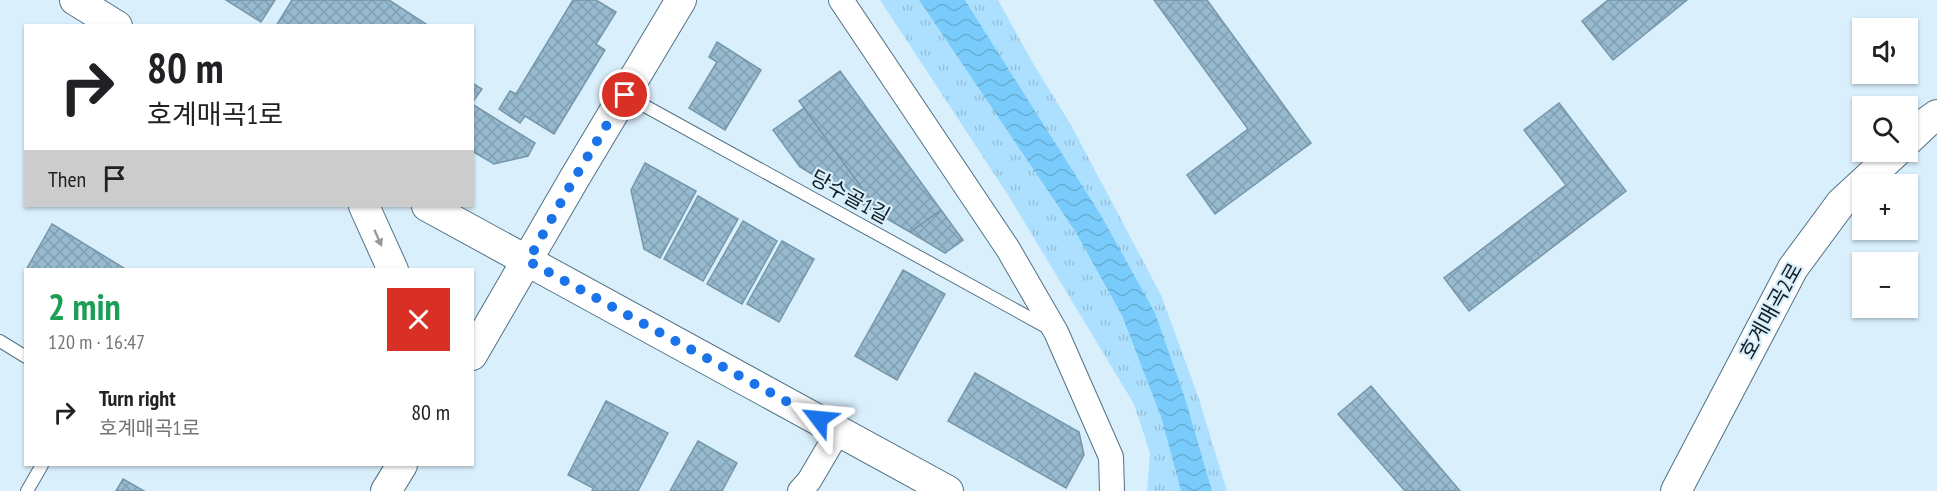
<!DOCTYPE html>
<html lang="en">
<head>
<meta charset="utf-8">
<style>
	:root { --surface:#fff; --page:#f2f2f2; --text:#202124; --muted:#757577 }
	body { margin:0; font-family:"PT Sans Narrow","Noto Sans KR",sans-serif; background:var(--page); color:var(--text); height:100vh; display:flex; flex-direction:column; font-size:22px; white-space:nowrap }
	* { box-sizing:border-box; margin:0 }
	p { font-size:20px; color:var(--muted) }
	.icon { flex:none; width:33px; height:33px; fill:none; stroke:currentColor; stroke-width:2; stroke-linecap:round; stroke-linejoin:round }
	.map { position:relative; flex:1; overflow:hidden }
	.side { position:absolute; left:24px; top:268px; width:450px; height:198px; display:flex; flex-direction:column; background:var(--surface); border-radius:0px; box-shadow:0 2px 4px #0004 }
	.side>* { flex:none }
	.guide { position:absolute; left:24px; top:24px; width:450px; height:183px; border-radius:0px; box-shadow:0 2px 4px #0004; background:#fff; color:var(--text); overflow:hidden }
	.controls { position:absolute; left:1852px; top:18px; display:grid; gap:12px }
	.controls a { display:grid; place-items:center; width:66px; height:66px; border-radius:0px; background:var(--surface); box-shadow:0 2px 4px #0004; font-size:30px }
	.pin { position:absolute; display:grid; place-items:center; width:51px; height:51px; color:#fff; margin:-26px; border:3px solid #fff; border-radius:50%; box-shadow:0 2px 6px #0007 }
	.me { position:absolute; width:66px; margin:-33px; rotate:299deg; stroke-linejoin:round; filter:drop-shadow(0 0 4px #0008) }
	.turn { display:flex; align-items:center; gap:21px; height:126px; padding:0 24px; font-size:27px }
	.turn .icon { width:78px; height:78px; stroke-width:2.5 }
	.turn b { display:block; font-size:42px; line-height:51px }
	.then { display:flex; align-items:center; height:57px; padding:0 24px; background:#0003; gap:12px; font-size:22px }
	.round { display:grid; place-items:center; flex:none; width:63px; height:63px; border-radius:0px; background:var(--page) }
	.headline { display:flex; align-items:center; justify-content:space-between; height:102px; padding:0 24px }
	h1 { font-size:36px; font-weight:700; line-height:45px; color:#1e9e55 }
	ul { padding:0; list-style:none }
	li { display:flex; align-items:center; gap:18px; height:84px; padding:0 24px }
	li div { flex:1 }
	li b { display:block; font-size:22px }
	li em { font-style:normal }
	.map>svg:first-child { display:block }
</style>
</head>
<body>
<div class="map">
<svg width="1937" height="491" viewBox="0 0 1937 491">
	<defs>
		<pattern id="grass-tufts" width="24" height="20" patternUnits="userSpaceOnUse" patternTransform="scale(1.5)"><rect width="24" height="20" fill="#ade0fe"/><path d="M3 7l-1-3M5 7V3M7 7l1-3M15 17l-1-3M17 17v-4M19 17l1-3" fill="none" stroke="#94c0da"/></pattern>
		<pattern id="water-waves" width="16" height="10" patternUnits="userSpaceOnUse" patternTransform="scale(1.5)"><rect width="16" height="10" fill="#78cbfa"/><path d="M0 5q4-4 8 0t8 0" fill="none" stroke="#67aed6"/></pattern>
		<pattern id="building-cross-hatch" width="8" height="8" patternUnits="userSpaceOnUse" patternTransform="scale(1.5)"><rect width="8" height="8" fill="#97bacf"/><path d="M0 0l8 8M0 8l8-8" fill="none" stroke="#819fb2"/></pattern>
	</defs>
	<rect width="100%" height="100%" fill="#d9effc"/>
	<!-- grass -->
	<path fill="url(#grass-tufts)" d="M880,0h39l156,231 47,86 39,100 20,74h-34l3,-38 -16,-49 -126,-209z
		M965,0h33l36,65 37,60 90,170 37,101 29,95h-15l-26,-90 -32,-88 -52,-96z"/>
	<!-- water -->
	<path fill="url(#water-waves)" d="M919,0h46l137,217 53,96 31,88 26,90h-31l-20,-74 -39,-101 -47,-85z"/>
	<!-- building -->
	<path fill="url(#building-cross-hatch)" stroke="#7597ab" stroke-width="1.5" d="M226,0h49l-14,22z
		M292,0h97l40,26h-153z
		M573,0h23l20,12 -20,32 9,6 -51,84 -29,-18 -5,7 -21,-14 11,-18 6,3z
		M1154,0h53l104,143 -96,71 -28,-39 61,-46z
		M1608,0h79l-74,60 -31,-39z
		M717,42l44,28 -36,60 -36,-22 28,-46 -8,-5z
		M840,71l101,139 -31,22 -28,-16 -83,-115z
		M472,83l10,6 -10,14z
		M1559,103l67,88 -157,120 -25,-33 122,-93 -42,-55z
		M472,104l63,39 -7,13 -34,8 -22,-13z
		M804,108l78,108 -82,-49 -27,-37z
		M645,163l51,28 -36,67 -16,-9 -13,-59z
		M698,196l40,23 -35,62 -39,-22z
		M941,210l22,30 -18,13 -35,-21z
		M743,221l34,20 -35,63 -35,-20z
		M52,224l75,46h-101z
		M782,241l32,18 -35,63 -32,-18z
		M903,270l42,24 -48,86 -42,-24z
		M975,373l104,59 5,23 -18,33 -118,-67z
		M1371,386l89,105h-55l-67,-77z
		M606,401l62,32 -30,58h-46l1,-3 -25,-13z
		M698,441l39,22 -15,28h-52z
		M123,479l21,12h-28z"/>
	<g fill="none" stroke-linecap="round" stroke-linejoin="round">
		<!-- service casing -->
		<g stroke="#517285" stroke-width="14">
			<path id="service" d="M625,95l425,234
				M0,341l26,16
				M27,491l15,-26"/>
		</g>
		<!-- minor casing -->
		<g stroke="#517285" stroke-width="26">
			<path id="minor" d="M841,0l167,249 48,83 55,125 1,34
				M800,491l9,-10 30,-51"/>
		</g>
		<!-- tertiary casing -->
		<g stroke="#517285" stroke-width="32">
			<path id="tertiary" d="M75,0l42,26
				M1908,140l18,-17 11,-8
				M364,206l29,64
				M427,206l521,285
				M472,355l102,-176 107,-179
				M386,491l16,-26
				M1676,491l117,-223 48,-65 55,-51"/>
		</g>
		<!-- service -->
		<use href="#service" stroke="#fff" stroke-width="12"/>
		<!-- minor -->
		<use href="#minor" stroke="#fff" stroke-width="24"/>
		<!-- tertiary -->
		<use href="#tertiary" stroke="#fff" stroke-width="30"/>
	</g>
	<!-- one-way arrows -->
	<defs><path id="oneway-solid" d="M-6-.8H1V-3.2L6.5 0L1 3.2V.8H-6Z" transform="scale(1.5)"/></defs>
	<use fill="#949a9d" href="#oneway-solid" transform="translate(378 238) rotate(66)"/>
	<g fill="none" stroke-linecap="round" stroke-linejoin="round">
		<!-- route -->
		<path stroke="#1a73e8" stroke-width="10" stroke-dasharray="0 18" d="M625,95l-51,84 -46,82 291,158"/>
	</g>
	<g text-anchor="middle" stroke-width="4.5" stroke-linejoin="round" paint-order="stroke">
		<!-- street labels -->
		<g font-size="21" fill="#111e26" stroke="#d9effc">
			<text transform="translate(850 197) rotate(29)" y="7">당수골1길</text>
			<text transform="translate(1771 311) rotate(-61)" y="7">호계매곡2로</text>
		</g>
	</g>
</svg>
<div class="controls">
<a><svg class="icon" aria-label="sound" viewBox="0 0 24 24"><path d="M4 9h4l5-4v14l-5-4H4zM17 9q2 3 0 6"/></svg></a>
<a><svg class="icon" aria-label="search" viewBox="0 0 24 24"><circle cx="10" cy="10" r="6"/><path d="M15 15l6 6"/></svg></a>
<a>+</a>
<a>−</a>
</div>
<div class="pin" style="left:625px;top:95px;background:#d93025"><svg class="icon" aria-label="arrive" viewBox="0 0 24 24"><path d="M6 21V4h12l-3 4 3 4H6"/></svg></div>
<svg class="me" style="left:819px;top:419px" viewBox="-20 -20 40 40"><path d="M0-17L14 15 0 8-14 15z" fill="#1a73e8" stroke="#fff" stroke-width="4"/></svg>
<div class="guide">
<div class="turn"><svg class="icon" aria-label="right" viewBox="0 0 24 24"><path d="M7 20v-9h11M14 6l5 5-5 5"/></svg><div><b>80 m</b>호계매곡1로</div></div>
<div class="then">Then<svg class="icon" aria-label="arrive" viewBox="0 0 24 24"><path d="M6 21V4h12l-3 4 3 4H6"/></svg></div>
</div>
<section class="side">
<div class="headline"><div><h1>2 min</h1><p>120 m · 16:47</p></div><a class="round" style="background:#d93025;color:#fff"><svg class="icon" aria-label="close" viewBox="0 0 24 24"><path d="M6 6l12 12M18 6L6 18"/></svg></a></div>
<ul>
<li><svg class="icon" aria-label="right" viewBox="0 0 24 24"><path d="M7 20v-9h11M14 6l5 5-5 5"/></svg><div><b>Turn right</b><p>호계매곡1로</p></div><em>80 m</em></li>
</ul>
</section>
</div>
</body>
</html>
